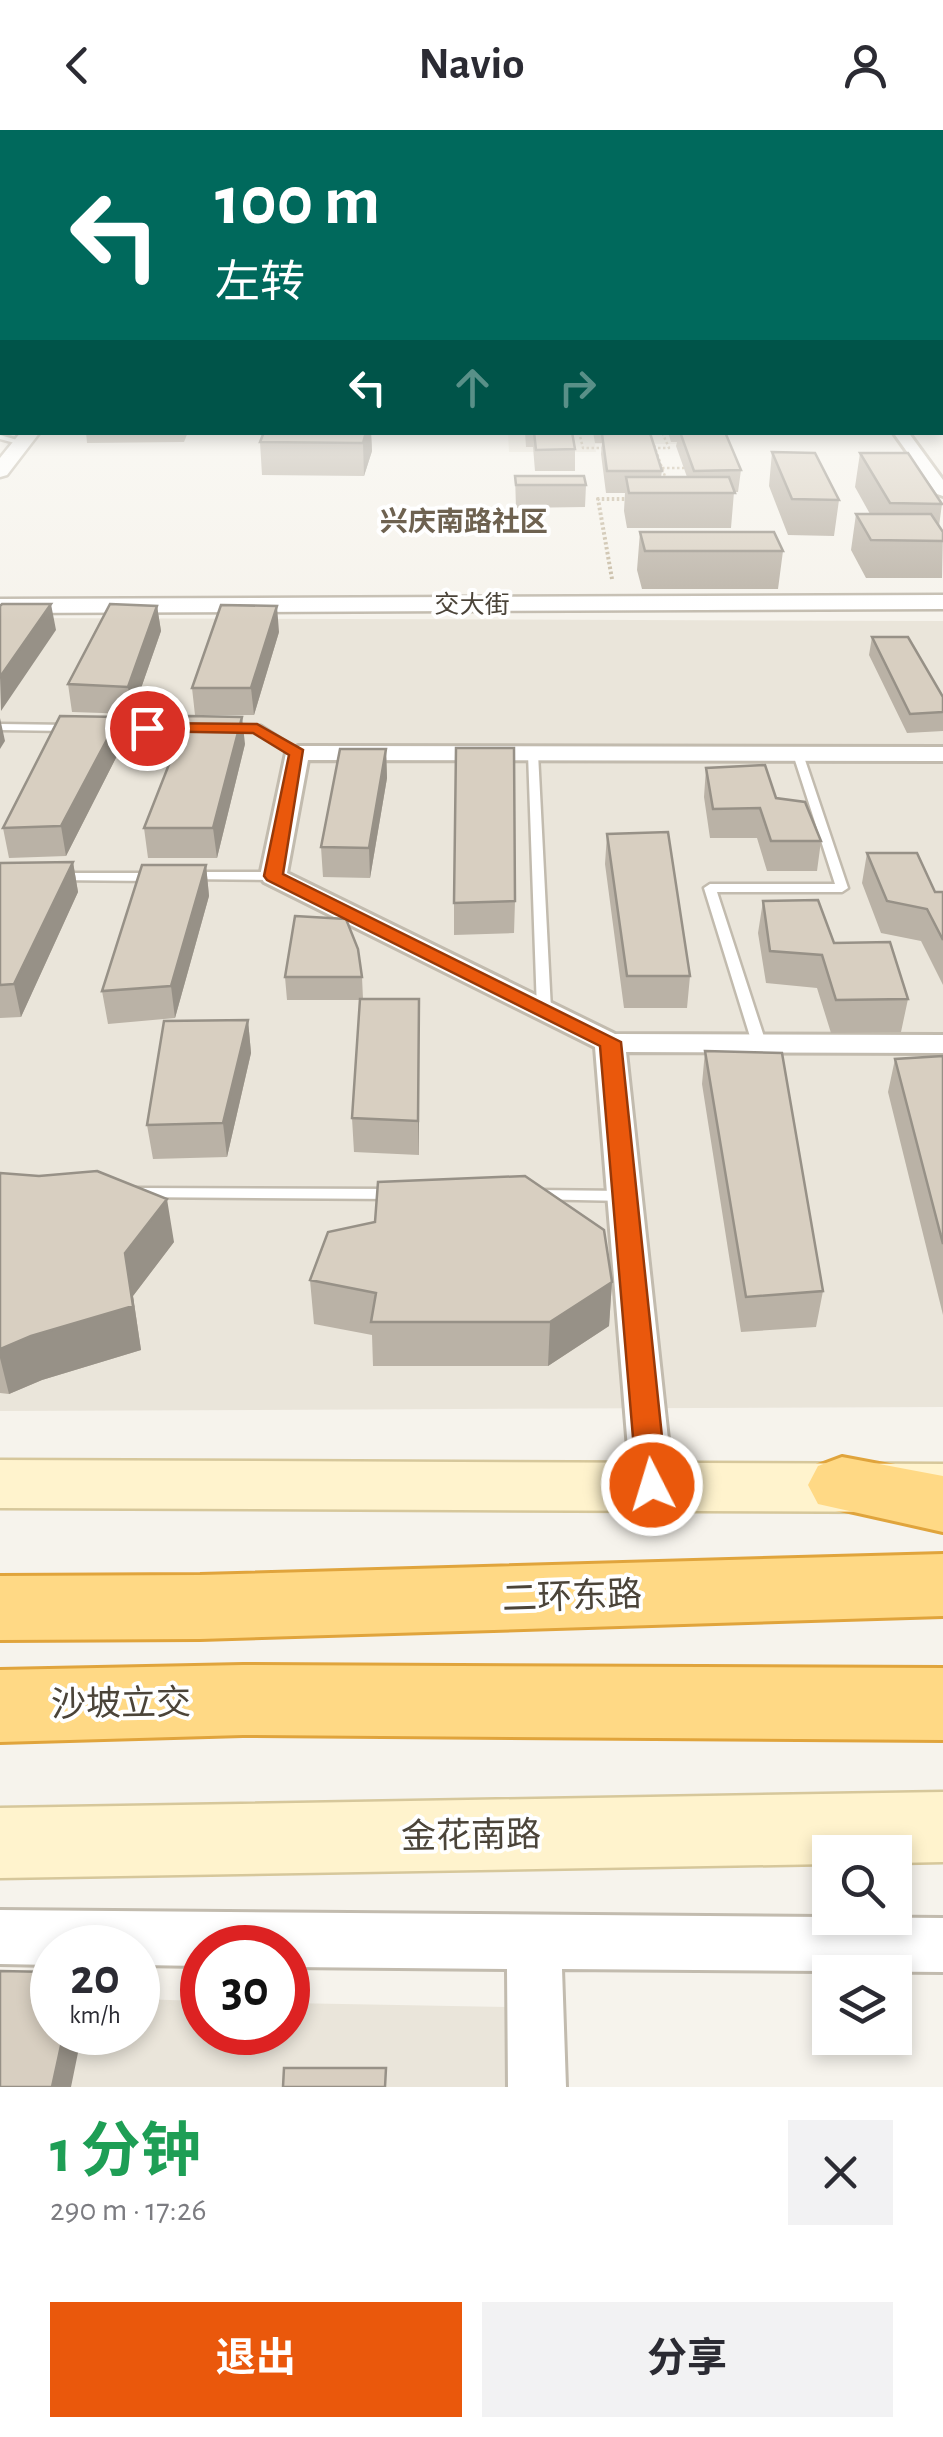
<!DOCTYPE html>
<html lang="zh">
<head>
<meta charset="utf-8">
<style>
	:root { --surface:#fff; --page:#f2f2f3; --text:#2b2b33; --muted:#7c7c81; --accent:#ea580c }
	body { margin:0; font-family:"Alegreya Sans","Noto Sans SC",sans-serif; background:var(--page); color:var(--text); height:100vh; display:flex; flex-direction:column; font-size:38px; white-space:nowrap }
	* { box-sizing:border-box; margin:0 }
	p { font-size:32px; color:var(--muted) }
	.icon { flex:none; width:55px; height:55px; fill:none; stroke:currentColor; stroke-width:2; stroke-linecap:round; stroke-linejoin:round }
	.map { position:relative; height:1957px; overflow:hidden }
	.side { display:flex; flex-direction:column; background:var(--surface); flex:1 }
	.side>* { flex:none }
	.top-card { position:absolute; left:0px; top:0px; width:945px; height:305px; box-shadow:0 5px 15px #0003; background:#00695c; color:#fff; overflow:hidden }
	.tools { position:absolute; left:812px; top:1705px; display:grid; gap:20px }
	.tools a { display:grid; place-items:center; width:100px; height:100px; border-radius:0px; background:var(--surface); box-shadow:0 5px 15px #0003; font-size:50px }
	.speed { position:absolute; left:30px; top:1795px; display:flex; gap:20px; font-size:50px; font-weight:700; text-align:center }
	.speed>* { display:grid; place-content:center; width:130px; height:130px; border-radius:50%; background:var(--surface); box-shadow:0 5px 15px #0003; line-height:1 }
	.speed small { font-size:25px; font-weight:400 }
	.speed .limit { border:15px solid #d22; background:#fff; color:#111 }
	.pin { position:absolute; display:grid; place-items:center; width:85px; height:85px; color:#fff; margin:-42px; border:5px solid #fff; border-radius:50%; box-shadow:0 2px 10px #0007 }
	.me { position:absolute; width:110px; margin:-55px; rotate:355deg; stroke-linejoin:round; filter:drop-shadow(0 0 8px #0008) }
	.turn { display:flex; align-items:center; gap:35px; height:210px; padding:0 50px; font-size:45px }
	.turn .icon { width:130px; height:130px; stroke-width:2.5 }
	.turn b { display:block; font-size:70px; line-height:85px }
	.lanes { display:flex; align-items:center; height:95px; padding:0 50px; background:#0003; justify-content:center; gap:50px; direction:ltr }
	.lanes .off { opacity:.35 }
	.round { display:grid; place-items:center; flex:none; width:105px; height:105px; border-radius:0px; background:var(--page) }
	.summary { display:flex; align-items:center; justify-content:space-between; height:170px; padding:0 50px }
	h1 { font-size:60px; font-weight:700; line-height:75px; color:#1e9e55 }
	.cta { display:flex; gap:20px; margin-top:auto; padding:20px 50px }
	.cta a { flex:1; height:115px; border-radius:0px; background:var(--accent); color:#fff; font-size:40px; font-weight:700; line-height:115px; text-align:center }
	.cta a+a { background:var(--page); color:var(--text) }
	header { display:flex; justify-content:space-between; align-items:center; height:130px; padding:0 50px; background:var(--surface); font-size:45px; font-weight:700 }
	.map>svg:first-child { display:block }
</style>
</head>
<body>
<header><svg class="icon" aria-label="back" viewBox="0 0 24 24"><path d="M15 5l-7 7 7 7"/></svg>Navio<svg class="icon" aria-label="person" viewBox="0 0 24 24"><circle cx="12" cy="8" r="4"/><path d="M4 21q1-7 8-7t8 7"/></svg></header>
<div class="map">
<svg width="943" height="1957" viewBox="0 0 943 1957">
	<rect width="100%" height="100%" fill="#f6f3ec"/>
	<!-- residential -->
	<path fill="#eae5da" d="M508,303h203l5,11h-121l1,8h-87z
		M0,488l943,3v786l-943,4z
		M138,1869l64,2v31h86v-29l219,4 1,80h-508l52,-55h86z"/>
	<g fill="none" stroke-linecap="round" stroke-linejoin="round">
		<!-- service casing -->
		<g stroke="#c2bbae" stroke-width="5">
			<path id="service" d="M0,305l24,7 1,1 -3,2 -22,-6z
				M0,594l71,1 5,3 -5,3 -71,-1z
				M201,595l4,1v4l-101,1 -5,-3 5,-3z
				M224,595l37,1 42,27 -9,2 -39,-24 -35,-1v-4z
				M533,620l5,3 13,257 -7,4 -7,-4 -9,-257z
				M798,621l5,3 45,134 -6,4h-125l49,151 -7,4 -7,-4 -48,-155 6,-4h125l-42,-130z
				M187,742h86l6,4 -6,4 -90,-1 -2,-3z
				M57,743h97l6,4 -6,4 -101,-1v-6z
				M134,1058l262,1 8,5 -8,5 -268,-2 -2,-4z
				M534,1060l92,1 8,5 -8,5 -98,-2 -2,-4 2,-4z"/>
		</g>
		<!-- minor casing -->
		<g stroke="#c2bbae" stroke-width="6">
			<path id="minor" d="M893,302h15l35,48v16l-6,-2z
				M298,616l645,1v14l-635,-1 -21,113 328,161 328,1v18l-317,-1 47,433 -6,12 -15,5 -15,-5 -6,-12 -36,-438 -331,-165 -4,-6 26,-123z
				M0,1780l943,8v54l-381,-3 4,118h-58l-1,-118 -219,-2v-19h-86v18l-64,-1v-17h-86v17l-52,-1z"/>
		</g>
		<!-- tertiary casing -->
		<g stroke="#c2bbae" stroke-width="5">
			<path id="tertiary" d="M21,302h19l-33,43 -7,2v-19z
				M943,465v14l-943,4v-14z"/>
		</g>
		<!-- secondary casing -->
		<g stroke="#d6c79b" stroke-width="5">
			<path id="secondary" d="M0,1330l943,4v48l-943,-4z
				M943,1662v70l-48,1v-11h-65v12l-830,14v-70z"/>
		</g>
		<!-- trunk casing -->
		<g stroke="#e0a43c" stroke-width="6">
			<path id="trunk" d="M842,1327l101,19v56l-125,-28 -10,-19 10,-19z
				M943,1424v62l-743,23 -200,1v-64l200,-1z
				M243,1535l700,3v72l-700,-5 -243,7v-72z"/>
		</g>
		<!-- path-far1 -->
		<path stroke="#c4b79f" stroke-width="2.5" stroke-dasharray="2.5 2.5" stroke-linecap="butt" d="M579,302l4,16h27
			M654,315l13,37
			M653,318h16l-7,-16
			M662,338h22"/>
		<!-- path -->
		<path stroke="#c4b79f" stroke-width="4" stroke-dasharray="2.5 2.5" stroke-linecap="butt" d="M612,449l-14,-80h32"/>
		<!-- service -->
		<use href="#service" fill="#fff" fill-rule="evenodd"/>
		<!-- minor -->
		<use href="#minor" fill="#fff" fill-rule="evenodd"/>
		<!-- tertiary -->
		<use href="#tertiary" fill="#fff" fill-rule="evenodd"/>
		<!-- secondary -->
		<use href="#secondary" fill="#fff3cd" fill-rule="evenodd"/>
		<!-- trunk -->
		<use href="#trunk" fill="#ffd985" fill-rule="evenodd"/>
	</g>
	<!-- wall -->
	<path fill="#bab2a6" d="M86,302h102l-4,10 -97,1z
		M371,302l1,19 -8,25 -102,-1 -2,-33z
		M525,302h47l3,17v22h-40l-2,-24h-7z
		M593,302h37l32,39 -1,6h26l-11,-31 1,-4h-6l-3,-10h57l16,38 -3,22h-4l-3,36h-104l-3,-17 1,-18h-19l-5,-39 1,-11h-7z
		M772,322l67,48 -5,36 -46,-1 -19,-49z
		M860,323l82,51 -3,22 4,6 -1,46h-76l-15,-28 5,-36h14l-15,-27z
		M515,346l71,9 -1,22 -69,1z
		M640,402l143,19 -5,38h-136l-5,-19z
		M157,476l4,25 -29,83 -60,-2 -4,-28z
		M279,502l-25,83h-59l-3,-27z
		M872,507l71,60v34l-36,2 -38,-78z
		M119,587l4,27 -57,112 -57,2 -6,-30z
		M245,614l-28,114h-69l-4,-30z
		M386,619l1,29 -17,100 -47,-1 -2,-30z
		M706,638l70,30 45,43 -4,30h-50l-10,-33h-47l-6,-41z
		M607,704l83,142 -3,32h-63l-19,-144z
		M867,723l68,39h8v93l-22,-44 -40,-8 -19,-50z
		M73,732l5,30 -57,125 -21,1v-155z
		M206,735l3,31 -34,122 -67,6 -6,-33z
		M515,771l-1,32 -60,2v-32z
		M763,771l71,42 74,56 -7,33 -70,1 -14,-45 -51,-5 -8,-50z
		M285,847h77l1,22 56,33v123l-65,-3 -2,-34 8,-118h-73z
		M248,890l3,33 -24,104 -74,2 -6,-34z
		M705,921l118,240 -7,36 -75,5 -39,-248z
		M943,926v259l-55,-223 7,-33z
		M0,1043l174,69 -41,54 8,54 -99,30 -33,14 -9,-1z
		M310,1150l302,2 -3,44 -61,40h-175l-1,-31 -58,-11z"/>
	<!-- shaded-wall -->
	<path fill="#979187" d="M2,220v33l-2,3v-34z
		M366,302h5l1,19 -8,25 -1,-33z
		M51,474l5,26 -55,81 -1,-34z
		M157,476l4,25 -29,83 -4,-27z
		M277,476l2,26 -25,83 -3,-27z
		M119,587l4,27 -57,112 -5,-30z
		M242,587l3,27 -28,114 -4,-30z
		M0,588l5,23 -5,8z
		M386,619l1,29 -17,100 -1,-30z
		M73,732l5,30 -57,125 -7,-33z
		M206,735l3,31 -34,122 -4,-32z
		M419,869v156l-1,-34z
		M248,890l3,33 -24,104 -4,-34z
		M167,1069l7,43 -41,54 8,54 -99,30 -33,14 -9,-36v-9l125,-96z
		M612,1152l-3,44 -61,40 2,-44z
		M64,1902l18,1 -11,54h-19z"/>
	<!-- building -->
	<path fill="#d8cfc1" stroke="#979187" stroke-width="2.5" d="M264,302h102l-3,11 -103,-1z
		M534,302h38l3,17 -39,1z
		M680,302h45l16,38 -47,1z
		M650,303l12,38h-55l-5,-37z
		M772,322l43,1 24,47 -47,-1z
		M860,323h48l34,51 -52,-1z
		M515,346h69l2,9h-70z
		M626,347h103l6,16h-106z
		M856,384h75l12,18v9l-72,-1z
		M640,402h134l9,19h-138z
		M2,474h49l-51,73v-71z
		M110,474l47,2 -29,81 -60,-3z
		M221,475l56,1 -26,82h-59z
		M872,507h36l35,60v15l-33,2z
		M60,586l59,1 -58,109 -58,2z
		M188,586l54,1 -29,111h-69z
		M456,618h58l1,153 -61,2z
		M340,619h46l-17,99 -48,-1z
		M765,635l11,33 29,4 16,39h-50l-11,-33 -47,1 -7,-41z
		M668,702l22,144h-63l-20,-142z
		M867,723h50l18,39h8v48l-16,-31 -40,-8z
		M73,732l-59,122 -14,1v-122z
		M142,735h64l-35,121 -69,5z
		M818,770l16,43 56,-1 18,57 -72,1 -14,-45 -52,-4 -7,-50z
		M295,786l51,3 12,30 4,28h-77z
		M360,869h59l-1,122 -66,-3z
		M248,890l-25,103 -76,2 17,-104z
		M705,921l77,2 41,238 -77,6z
		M943,926v188l-48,-185z
		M97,1041l70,28 -42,54 8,53 -102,30 -31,13v-176l39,3z
		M525,1046l79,54 8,52 -62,40h-179l5,-29 -66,-13 18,-48 47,-10 3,-40z
		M0,1841l52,1v60h12l-12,55h-52z
		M284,1938h102l-1,19h-102z"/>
	<!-- sky -->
	<linearGradient id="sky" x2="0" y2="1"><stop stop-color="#8fc1ec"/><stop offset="0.44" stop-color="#fbfaf6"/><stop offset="1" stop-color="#fbfaf6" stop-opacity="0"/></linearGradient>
	<rect width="943" height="491" fill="url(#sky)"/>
	<!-- route -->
	<path fill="#ea580c" stroke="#983908" stroke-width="2.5" d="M147,593l110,1 46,26 -20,124 338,168 46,443 -5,8 -10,4 -10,-4 -5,-8 -37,-439 -333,-166 -3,-4 25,-121 -36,-22 -112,-2 -2,-3z"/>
	<g text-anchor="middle" stroke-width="8" stroke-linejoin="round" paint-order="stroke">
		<!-- far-street labels -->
		<g font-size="25" fill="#4b4439" stroke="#fff">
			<text x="472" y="483">交大街</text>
		</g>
		<!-- far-neighbourhood labels -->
		<g font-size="28" font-weight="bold" fill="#6e6250" stroke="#fff">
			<text x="464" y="401">兴庆南路社区</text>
		</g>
		<!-- near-street labels -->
		<g font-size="35" fill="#4b4439" stroke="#fff">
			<text transform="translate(572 1466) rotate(-2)" y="12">二环东路</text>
			<text transform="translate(121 1573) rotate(-1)" y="12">沙坡立交</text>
			<text transform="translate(471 1705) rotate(-1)" y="12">金花南路</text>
		</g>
	</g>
</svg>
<div class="tools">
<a><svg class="icon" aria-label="search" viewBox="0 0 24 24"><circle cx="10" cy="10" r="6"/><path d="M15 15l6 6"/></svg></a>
<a><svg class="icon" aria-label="layers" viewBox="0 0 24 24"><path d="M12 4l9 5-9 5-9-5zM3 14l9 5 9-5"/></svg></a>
</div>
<div class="speed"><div>20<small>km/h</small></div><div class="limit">30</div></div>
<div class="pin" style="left:147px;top:598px;background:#d93025"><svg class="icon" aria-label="arrive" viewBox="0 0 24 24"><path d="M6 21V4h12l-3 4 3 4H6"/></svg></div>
<svg class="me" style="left:652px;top:1355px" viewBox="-20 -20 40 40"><circle r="17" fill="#ea580c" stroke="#fff" stroke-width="3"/><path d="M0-11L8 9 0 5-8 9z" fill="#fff"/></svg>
<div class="top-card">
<div class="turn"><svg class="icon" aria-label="left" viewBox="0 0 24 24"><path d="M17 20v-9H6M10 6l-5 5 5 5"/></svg><div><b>100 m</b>左转</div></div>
<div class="lanes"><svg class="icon" aria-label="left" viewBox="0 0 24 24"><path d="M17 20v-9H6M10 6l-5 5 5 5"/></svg><svg class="icon off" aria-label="ahead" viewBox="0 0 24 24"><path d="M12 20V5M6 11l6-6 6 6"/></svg><svg class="icon off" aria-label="right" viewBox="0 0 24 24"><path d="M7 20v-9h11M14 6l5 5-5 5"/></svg></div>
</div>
</div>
<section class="side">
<div class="summary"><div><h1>1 分钟</h1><p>290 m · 17:26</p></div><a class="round"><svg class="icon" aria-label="close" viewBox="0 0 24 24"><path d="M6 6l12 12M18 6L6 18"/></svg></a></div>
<div class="cta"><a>退出</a><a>分享</a></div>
</section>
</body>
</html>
